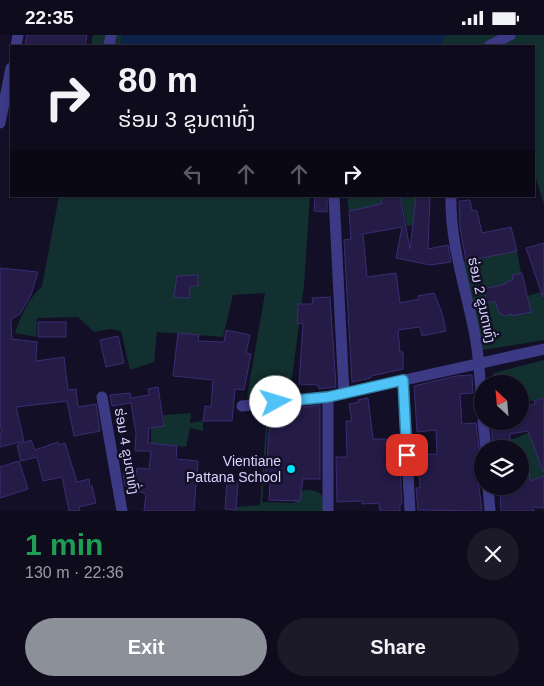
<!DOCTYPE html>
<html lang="en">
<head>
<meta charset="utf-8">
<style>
	:root { --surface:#0e0b1c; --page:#1c1929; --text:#f1f3f6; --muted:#9b9ba3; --line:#2e2b3b; --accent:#8c9099 }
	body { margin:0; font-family:Helvetica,"Noto Sans Lao",sans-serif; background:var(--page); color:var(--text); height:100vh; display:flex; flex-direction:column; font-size:19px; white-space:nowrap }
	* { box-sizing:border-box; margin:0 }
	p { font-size:16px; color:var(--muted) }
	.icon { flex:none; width:28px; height:28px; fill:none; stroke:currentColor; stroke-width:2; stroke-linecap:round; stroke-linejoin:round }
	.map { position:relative; height:476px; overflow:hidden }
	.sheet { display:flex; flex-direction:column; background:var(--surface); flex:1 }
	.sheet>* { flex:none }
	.guide { position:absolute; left:10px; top:10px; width:525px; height:152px; border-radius:0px; box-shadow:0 1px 4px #0004,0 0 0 1px var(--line); background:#0e0b1c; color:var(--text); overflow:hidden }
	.needle { width:32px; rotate:334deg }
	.fabs { position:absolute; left:474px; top:340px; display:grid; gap:10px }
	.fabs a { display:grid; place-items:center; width:55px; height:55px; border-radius:50%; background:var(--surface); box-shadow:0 1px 4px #0004,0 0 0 1px var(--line); font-size:25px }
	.pin { position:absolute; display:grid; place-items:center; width:42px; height:42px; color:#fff; margin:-21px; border-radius:10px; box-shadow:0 2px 8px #0006 }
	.me { position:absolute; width:55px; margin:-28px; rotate:84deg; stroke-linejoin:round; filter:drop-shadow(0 0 4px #0008) }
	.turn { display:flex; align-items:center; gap:18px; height:105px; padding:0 25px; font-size:22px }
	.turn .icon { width:65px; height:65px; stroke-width:2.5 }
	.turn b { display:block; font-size:35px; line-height:42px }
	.lanes { display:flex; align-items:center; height:48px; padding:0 25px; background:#0003; justify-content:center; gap:25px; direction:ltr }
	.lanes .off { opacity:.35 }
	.round { display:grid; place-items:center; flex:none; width:52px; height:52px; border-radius:26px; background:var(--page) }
	.overview { display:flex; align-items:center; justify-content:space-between; height:85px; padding:0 25px }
	h1 { font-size:30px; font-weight:600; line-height:38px; color:#1e9e55 }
	.primary-button { display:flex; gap:10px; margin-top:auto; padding:10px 25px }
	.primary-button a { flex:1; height:58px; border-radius:30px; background:var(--accent); color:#fff; font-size:20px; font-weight:600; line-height:58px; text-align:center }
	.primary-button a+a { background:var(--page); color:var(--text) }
	.status { display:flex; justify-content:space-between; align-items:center; height:35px; padding:0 25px; background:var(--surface); direction:ltr }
	.status svg { height:14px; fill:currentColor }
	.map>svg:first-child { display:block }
</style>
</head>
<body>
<div class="status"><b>22:35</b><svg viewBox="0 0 49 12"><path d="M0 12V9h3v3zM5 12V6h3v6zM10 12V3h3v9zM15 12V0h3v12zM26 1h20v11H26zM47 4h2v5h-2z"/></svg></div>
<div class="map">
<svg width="544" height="476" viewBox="0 0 544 476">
	<rect width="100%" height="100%" fill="#130f26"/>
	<!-- green -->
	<path fill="#12302f" d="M93,0h451v169l-10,-32v-126h-443z
		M59,161h251l-6,90 -14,107 -43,4 18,-104 -32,2 -10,42 -66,-5 -3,30 -24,8 -9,-39 -10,-2 -17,3 -16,-15 -41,1 -1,19 -21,-4c6,-18 13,-33 27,-47z
		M347,161h34l1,8 -33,7z
		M404,161h12l-2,29 -7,1 -6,-28z
		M517,216l4,22 -9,2 1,5 -7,2v2l-19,19 8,-2 1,5h2l7,9 6,-1v2l19,-4 -3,-16 14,-4 3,8v40l-61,10 -21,-88z
		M544,325v38l-24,6v-20h-25l-2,-11z
		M267,377h2l-7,90 33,1c0,-1 2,-7 2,-7 6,-10 23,-7 27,3 1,4 1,8 1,12h-89l1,-4 23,-2z
		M191,378l-1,10 13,-2v10l-13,-3 -4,19 -35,-4v-15l13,-2 -1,-11z
		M529,397l15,24v20l-14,5 -1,-12h-9v-20h-11l-7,-12 12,2z"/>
	<!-- water -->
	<path fill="#0c2248" d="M122,0h328l-5,1 -4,10h-321z"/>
	<!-- building -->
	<path fill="#241b47" stroke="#3b2d73" d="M27,0h60l-2,11h-46l-14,-2z
		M315,161h12v16l-13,-1z
		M381,161h19l10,53 6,-53h14l-2,53 20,-4 3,17 -21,3 -34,-7 6,-31 -39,7 4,43 29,-4 4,30 19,-4 -1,-3 16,-3 8,20 4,18 -24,5 -2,-9 -22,3 2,22h3v17l-32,7v2l-19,4 -8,-142 7,-1 -2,-28 33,-7z
		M470,165l2,10 5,1 5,22 29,-6 6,24 -51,10 -6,-34 -1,-26z
		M544,208v54h-1l-17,-49z
		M0,233l38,4 -7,23 -11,19 -9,5 1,20 25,3 -1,19 28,-4 4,33 8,-1 2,18 18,-3 4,27 -26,5 -7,-35 -51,6 8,34 -24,6v-14h2l-2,-9z
		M522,238l9,39 -20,4v-2l-6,2 -6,-3 -4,-12 -8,2 -3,-14 22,-5v-2l7,-2 -1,-5z
		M198,240v11h-8l-1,12 -15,-1 3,-21z
		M330,262l6,90 -17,2 -1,-4 -19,-1 4,-60 -6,-1 1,-19h15l-1,-6z
		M38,287h28v15h-28z
		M226,295l24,5 -4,18 5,1 -7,36 -9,-1 -3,32h-29l2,-15 6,1 2,-27 -40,-4 5,-43 21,2 -1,6 26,1z
		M118,301l6,27 -18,4 -6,-27z
		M472,340l1,18 -13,1 2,30 14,-1 4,31 1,19 -4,-1 5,39 -64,-1 -2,-22h4l-1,-17h3l-1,-16 16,-1 -1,-24 -19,2 -3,-46 42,-10z
		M158,352l6,39 -15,2 -1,15 29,3 -1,13 22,2 -4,50h-50l2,-17 -21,-8 -2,-13 13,3 1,-8 12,1 2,-18h-16l1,-18 -5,-30 -19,3 -2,-11 20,-2 1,5 18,-3 -1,-6z
		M368,363l5,41h14v12h12l3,53h-2v7h-20l-1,-8 -17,1v-3l-25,1 -1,-45h11l-1,-36h6l-3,-17 10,-2 -1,-2z
		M544,363v73h-1l-15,-40 -18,3 -1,15h-16l-2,-27 29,-1v-14l15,-3 -1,-3z
		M320,370v74h-17l-3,22 -31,-1 1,-20h-5l6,-69z
		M31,405l4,10 23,-8 1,3 6,-2 12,39 12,-3 1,7h2l4,17 -17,4 1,4h-11l-7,-34 -19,4 -6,-24 -16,4 -4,-16z
		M19,426l9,28 -28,9v-31z
		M520,434h9l1,12 14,-5v32l-11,-1 1,4h-33l-1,-18 14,-1 -1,-6h7z
		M227,446l11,1 -2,28 -11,-1z"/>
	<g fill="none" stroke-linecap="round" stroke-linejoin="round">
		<!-- street -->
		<path stroke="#3d3a85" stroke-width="11" d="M16,11l2,-11
			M109,11l2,-11
			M489,11l21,-11
			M0,88l11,-55
			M334,161l10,198
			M451,161c-1,43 12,84 21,125 7,29 8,59 10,89
			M403,345l7,131
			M102,362l20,114
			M242,371l86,-9 216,-48
			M483,386l3,28
			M488,451l2,25
			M328,476v-114"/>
	</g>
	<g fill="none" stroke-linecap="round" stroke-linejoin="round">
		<!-- route casing -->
		<g stroke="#337fa1" stroke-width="12">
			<path id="route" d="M276,367l52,-5 75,-17 4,75"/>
		</g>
		<!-- route -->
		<use href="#route" stroke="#4fc3f7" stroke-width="9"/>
	</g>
	<!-- markers -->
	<circle fill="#00e5ff" stroke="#130f26" stroke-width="2" cx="291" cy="434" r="5"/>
	<g text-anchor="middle" stroke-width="5" stroke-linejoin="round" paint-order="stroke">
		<!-- street labels -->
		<g font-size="14" fill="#d9d4ff" stroke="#130f26">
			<text transform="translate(482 265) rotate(78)" y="5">ຮ່ອມ 2 ຂູນຕາທົ່ງ</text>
			<text transform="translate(127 416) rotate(80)" y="5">ຮ່ອມ 4 ຂູນຕາທົ່ງ</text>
		</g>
		<!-- poi labels -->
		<g font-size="14" fill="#d9d4ff" stroke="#130f26" text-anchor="end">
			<text x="281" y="431">Vientiane<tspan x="281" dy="16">Pattana School</tspan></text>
		</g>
	</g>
</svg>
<div class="fabs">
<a><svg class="needle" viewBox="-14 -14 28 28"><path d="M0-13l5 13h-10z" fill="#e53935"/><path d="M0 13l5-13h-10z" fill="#9b9ba3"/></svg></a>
<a><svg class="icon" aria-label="layers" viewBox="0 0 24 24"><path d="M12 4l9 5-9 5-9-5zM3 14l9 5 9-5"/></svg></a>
</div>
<div class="pin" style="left:407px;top:420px;background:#d93025"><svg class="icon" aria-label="arrive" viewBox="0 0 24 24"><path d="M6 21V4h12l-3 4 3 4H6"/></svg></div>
<svg class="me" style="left:276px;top:367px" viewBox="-20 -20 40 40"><circle r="19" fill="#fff"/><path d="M0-13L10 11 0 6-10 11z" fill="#4fc3f7"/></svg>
<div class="guide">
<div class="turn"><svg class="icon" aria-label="right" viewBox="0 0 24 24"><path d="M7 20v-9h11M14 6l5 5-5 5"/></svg><div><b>80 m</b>ຮ່ອມ 3 ຂູນຕາທົ່ງ</div></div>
<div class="lanes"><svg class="icon off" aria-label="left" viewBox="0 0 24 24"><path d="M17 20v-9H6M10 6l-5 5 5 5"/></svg><svg class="icon off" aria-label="ahead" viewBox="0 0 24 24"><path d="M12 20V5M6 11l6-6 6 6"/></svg><svg class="icon off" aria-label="ahead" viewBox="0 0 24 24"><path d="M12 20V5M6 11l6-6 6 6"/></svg><svg class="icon" aria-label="right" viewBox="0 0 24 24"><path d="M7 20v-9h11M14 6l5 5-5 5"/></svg></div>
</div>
</div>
<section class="sheet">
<div class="overview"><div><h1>1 min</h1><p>130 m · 22:36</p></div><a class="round"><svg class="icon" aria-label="close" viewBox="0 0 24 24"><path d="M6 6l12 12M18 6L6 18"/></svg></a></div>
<div class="primary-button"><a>Exit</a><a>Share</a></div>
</section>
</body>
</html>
